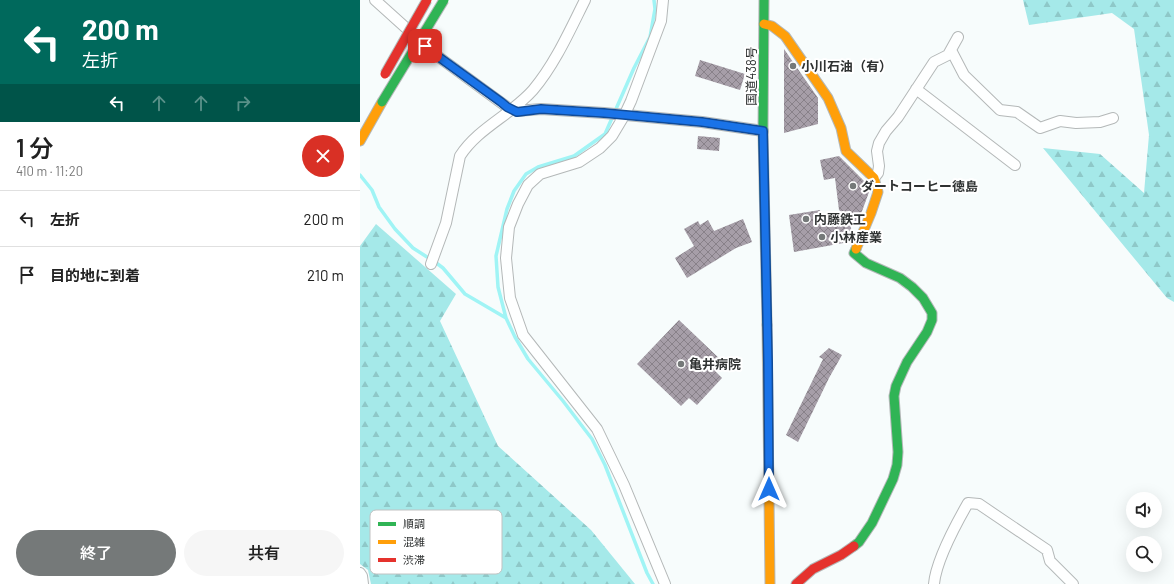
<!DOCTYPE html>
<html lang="ja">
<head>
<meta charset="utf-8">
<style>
	:root { --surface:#fff; --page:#f6f6f6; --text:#222; --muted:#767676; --line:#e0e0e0; --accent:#757979 }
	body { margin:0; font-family:Barlow,"Noto Sans JP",sans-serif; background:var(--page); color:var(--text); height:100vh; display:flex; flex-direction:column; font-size:15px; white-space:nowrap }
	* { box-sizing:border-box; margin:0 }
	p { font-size:13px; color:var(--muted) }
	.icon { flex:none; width:22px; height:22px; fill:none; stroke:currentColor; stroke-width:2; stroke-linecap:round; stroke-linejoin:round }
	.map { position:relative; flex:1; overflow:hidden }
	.drawer { display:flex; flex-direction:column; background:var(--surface); width:360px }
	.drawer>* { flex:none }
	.banner { background:#00695c; color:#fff; overflow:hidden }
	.controls { position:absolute; left:766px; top:492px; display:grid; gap:8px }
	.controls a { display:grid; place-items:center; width:36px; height:36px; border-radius:50%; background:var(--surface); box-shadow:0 4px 16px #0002; font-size:20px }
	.pin { position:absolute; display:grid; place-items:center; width:34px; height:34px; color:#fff; margin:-17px; border-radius:8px; box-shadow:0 2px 6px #0006 }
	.me { position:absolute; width:44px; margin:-22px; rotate:0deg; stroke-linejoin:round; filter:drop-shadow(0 0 3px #0008) }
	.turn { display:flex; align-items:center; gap:14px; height:84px; padding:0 16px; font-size:18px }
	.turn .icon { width:52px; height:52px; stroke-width:2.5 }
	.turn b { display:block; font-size:28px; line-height:34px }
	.lanes { display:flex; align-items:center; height:38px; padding:0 16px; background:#0003; justify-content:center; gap:20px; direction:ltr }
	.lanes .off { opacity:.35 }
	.round { display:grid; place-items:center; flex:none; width:42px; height:42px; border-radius:21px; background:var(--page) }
	.headline { display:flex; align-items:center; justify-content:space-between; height:68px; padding:0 16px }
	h1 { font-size:24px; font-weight:600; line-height:30px }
	.action { display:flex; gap:8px; margin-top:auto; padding:8px 16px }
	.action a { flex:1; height:46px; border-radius:24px; background:var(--accent); color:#fff; font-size:16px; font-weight:600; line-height:46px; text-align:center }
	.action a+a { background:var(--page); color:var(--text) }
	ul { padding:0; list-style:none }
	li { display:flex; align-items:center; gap:12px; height:56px; padding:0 16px; border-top:1px solid var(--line) }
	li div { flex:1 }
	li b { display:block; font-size:15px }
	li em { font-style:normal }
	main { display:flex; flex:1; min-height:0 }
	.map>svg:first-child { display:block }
</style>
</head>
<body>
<main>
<section class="drawer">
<div class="banner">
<div class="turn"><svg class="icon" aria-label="left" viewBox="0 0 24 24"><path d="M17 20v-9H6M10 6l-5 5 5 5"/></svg><div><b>200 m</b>左折</div></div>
<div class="lanes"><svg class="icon" aria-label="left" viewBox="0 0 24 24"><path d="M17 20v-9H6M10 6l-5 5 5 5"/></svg><svg class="icon off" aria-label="ahead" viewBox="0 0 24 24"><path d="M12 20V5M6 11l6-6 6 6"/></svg><svg class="icon off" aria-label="ahead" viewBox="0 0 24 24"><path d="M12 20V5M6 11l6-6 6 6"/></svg><svg class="icon off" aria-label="right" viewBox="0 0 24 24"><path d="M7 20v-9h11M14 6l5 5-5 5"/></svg></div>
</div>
<div class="headline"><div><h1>1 分</h1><p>410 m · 11:20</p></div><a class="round" style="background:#d93025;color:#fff"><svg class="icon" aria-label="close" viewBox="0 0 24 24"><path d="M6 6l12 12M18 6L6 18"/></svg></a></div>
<ul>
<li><svg class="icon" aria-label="left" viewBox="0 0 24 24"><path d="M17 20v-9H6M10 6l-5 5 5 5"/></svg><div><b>左折</b></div><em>200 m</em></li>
<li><svg class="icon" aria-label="arrive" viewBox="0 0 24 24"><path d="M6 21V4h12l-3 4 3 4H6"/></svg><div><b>目的地に到着</b></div><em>210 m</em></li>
</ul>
<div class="action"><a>終了</a><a>共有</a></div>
</section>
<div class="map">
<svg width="814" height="584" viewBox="0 0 814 584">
	<defs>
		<pattern id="forest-firs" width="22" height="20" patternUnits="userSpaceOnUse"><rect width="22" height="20" fill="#a5e9e9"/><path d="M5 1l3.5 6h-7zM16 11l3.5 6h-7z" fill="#8ec8c8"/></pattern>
		<pattern id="building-cross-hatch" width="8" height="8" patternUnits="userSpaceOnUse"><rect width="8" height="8" fill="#a69ea8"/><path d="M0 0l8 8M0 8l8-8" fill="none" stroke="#888189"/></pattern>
	</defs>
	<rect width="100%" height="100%" fill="#f7fcfc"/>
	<!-- forest -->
	<path fill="url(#forest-firs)" d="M663,0h151v302l-7,-4 -124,-150 57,6 44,39 5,-58 -15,-106 -22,-16 -83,12z
		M16,224l80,70 -16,27 58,125 93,84 44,54h-264l-3,-14 -8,-6v-318z"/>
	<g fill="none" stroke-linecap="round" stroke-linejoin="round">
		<!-- stream -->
		<path stroke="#a0f4f5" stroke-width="3.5" d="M0,175l12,15 7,17 16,22 18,19 14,9
			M75,262l8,6 22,26 41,24
			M293,584l-6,-11 -42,-108 -13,-26 -29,-38 -35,-42 -13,-22 -9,-19 -8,-31 -2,-31 11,-47 7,-18 12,-17 12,-7 36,-11 31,-22 29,-66 16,-31 5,-28 -1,-9"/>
	</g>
	<!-- building -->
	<path fill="url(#building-cross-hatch)" d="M424,49l34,49v26l-34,9z
		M340,60l45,14 -5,16 -45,-14z
		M338,136l22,2 -1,13 -22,-2z
		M479,156l27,27 3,9 -12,33 -18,-15 -4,-32 -11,2 -4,-20z
		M460,210l2,16 28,-5 2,14 -3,7 -55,10 -5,-37z
		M383,219l9,23 -16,6 -49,30 -12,-20 19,-12 -10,-17 14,-8 2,4 8,-5 6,11z
		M319,320l45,43 -8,9 6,6 -25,27 -8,-7 -8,8 -44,-42z
		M469,348l13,7 -13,23 -31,64 -12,-7 37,-76 -4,-2z"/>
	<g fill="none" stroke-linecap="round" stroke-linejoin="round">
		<!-- street casing -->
		<g stroke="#b4b8b8" stroke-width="12">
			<path id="street" d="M15,0l61,55 71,52 10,4 24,-2 63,4 98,9 61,9
				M303,0l-2,21 -30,80 -7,15 -12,20 -12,12 -21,14 -39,12 -12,11 -10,19 -9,23 -3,31 4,40 13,37 74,94 27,56 41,99
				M591,50l13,25 36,35 17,2 23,16 20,-7 16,2 24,-1 13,-4
				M556,89l99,76
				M514,178l4,-5 1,-7 -2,-15 2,-8 7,-12 12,-14 36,-55 14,-7 10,-18
				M71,264l15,-41 14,-67c18,-28 51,-41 73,-66 22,-26 37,-60 52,-90
				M0,573l2,3 1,8
				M574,584c2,-24 22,-60 34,-81l11,1 68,46 3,11 23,23"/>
		</g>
		<!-- fast casing -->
		<g stroke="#b4b8b8" stroke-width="11">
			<path id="fast" d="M404,0l-1,131 4,194
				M494,546l5,-4 13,-19 21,-44 4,-14 1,-13 -4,-56 2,-10 11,-24 20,-30 5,-12v-7l-9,-15 -11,-11 -12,-9 -34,-15 -12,-10 2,-4"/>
		</g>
		<!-- slow casing -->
		<g stroke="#b4b8b8" stroke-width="11">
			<path id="slow" d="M404,24l8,2 13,10 43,62 13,30 5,23 28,27 4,14 -7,21 -15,36
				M0,141l22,-39
				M407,325l3,259"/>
		</g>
		<!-- jam casing -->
		<g stroke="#b4b8b8" stroke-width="11">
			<path id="jam" d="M436,584l17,-15 28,-14 13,-9"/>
		</g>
		<!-- street -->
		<use href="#street" stroke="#feffff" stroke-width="10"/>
		<!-- fast -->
		<use href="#fast" stroke="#30b455" stroke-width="9"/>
		<!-- slow -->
		<use href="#slow" stroke="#ff9f0a" stroke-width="9"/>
		<!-- jam -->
		<use href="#jam" stroke="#e5322d" stroke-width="9"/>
		<!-- fast-bridge casing -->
		<g stroke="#b4b8b8" stroke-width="11" stroke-linecap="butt">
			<path id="fast-bridge" d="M22,102l62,-102"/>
		</g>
		<!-- jam-bridge casing -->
		<g stroke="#b4b8b8" stroke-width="11" stroke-linecap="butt">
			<path id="jam-bridge" d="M25,74l42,-74"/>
		</g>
		<!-- fast-bridge -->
		<use href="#fast-bridge" stroke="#30b455" stroke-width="9"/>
		<!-- jam-bridge -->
		<use href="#jam-bridge" stroke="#e5322d" stroke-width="9"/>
	</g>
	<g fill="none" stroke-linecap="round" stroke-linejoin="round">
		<!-- route casing -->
		<g stroke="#114b97" stroke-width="10">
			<path id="route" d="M65,46l11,9 65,47 6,5 10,5 24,-3 63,4 98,9 61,9 5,231 1,127"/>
		</g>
		<!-- route -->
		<use href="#route" stroke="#1a73e8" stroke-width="7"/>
	</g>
	<!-- markers -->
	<g fill="#757979" stroke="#fff" stroke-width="1.5">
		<circle cx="433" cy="66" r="4"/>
		<circle cx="493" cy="186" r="4"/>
		<circle cx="446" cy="219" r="4"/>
		<circle cx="462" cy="237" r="4"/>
		<circle cx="321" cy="364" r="4"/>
	</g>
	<g text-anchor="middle" stroke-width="4" stroke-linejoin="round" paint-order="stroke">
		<!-- poi labels -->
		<g font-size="13" font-weight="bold" fill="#2f3232" stroke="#fff" text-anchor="start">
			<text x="441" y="71">小川石油（有）</text>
			<text x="501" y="191">ダートコーヒー徳島</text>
			<text x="454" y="224">内藤鉄工</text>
			<text x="470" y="242">小林産業</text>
			<text x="329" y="369">亀井病院</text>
		</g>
		<!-- street labels -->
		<g font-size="13" fill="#2f3232" stroke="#fff">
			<text transform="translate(391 76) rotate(-90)" y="5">国道438号</text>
		</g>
	</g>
	<!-- legend -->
	<rect x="10" y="510" width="132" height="64" rx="6" fill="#fff" stroke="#c1c2c2" stroke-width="1"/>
	<rect x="18" y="522" width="18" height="4" fill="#30b455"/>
	<rect x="18" y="540" width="18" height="4" fill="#ff9f0a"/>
	<rect x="18" y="558" width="18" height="4" fill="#e5322d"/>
	<g font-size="11" fill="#2f3232">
		<text x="43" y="528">順調</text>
		<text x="43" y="546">混雑</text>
		<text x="43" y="564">渋滞</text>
	</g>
</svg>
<div class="controls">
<a><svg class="icon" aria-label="sound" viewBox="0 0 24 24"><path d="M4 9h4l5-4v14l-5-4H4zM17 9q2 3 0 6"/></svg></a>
<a><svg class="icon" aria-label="search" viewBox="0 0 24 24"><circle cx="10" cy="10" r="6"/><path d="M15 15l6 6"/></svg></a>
</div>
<div class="pin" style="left:65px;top:46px;background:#d93025"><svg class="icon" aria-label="arrive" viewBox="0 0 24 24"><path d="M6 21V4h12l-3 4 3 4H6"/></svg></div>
<svg class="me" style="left:409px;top:489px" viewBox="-20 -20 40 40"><path d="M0-17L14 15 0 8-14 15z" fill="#1a73e8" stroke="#fff" stroke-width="4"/></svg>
</div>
</main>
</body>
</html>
